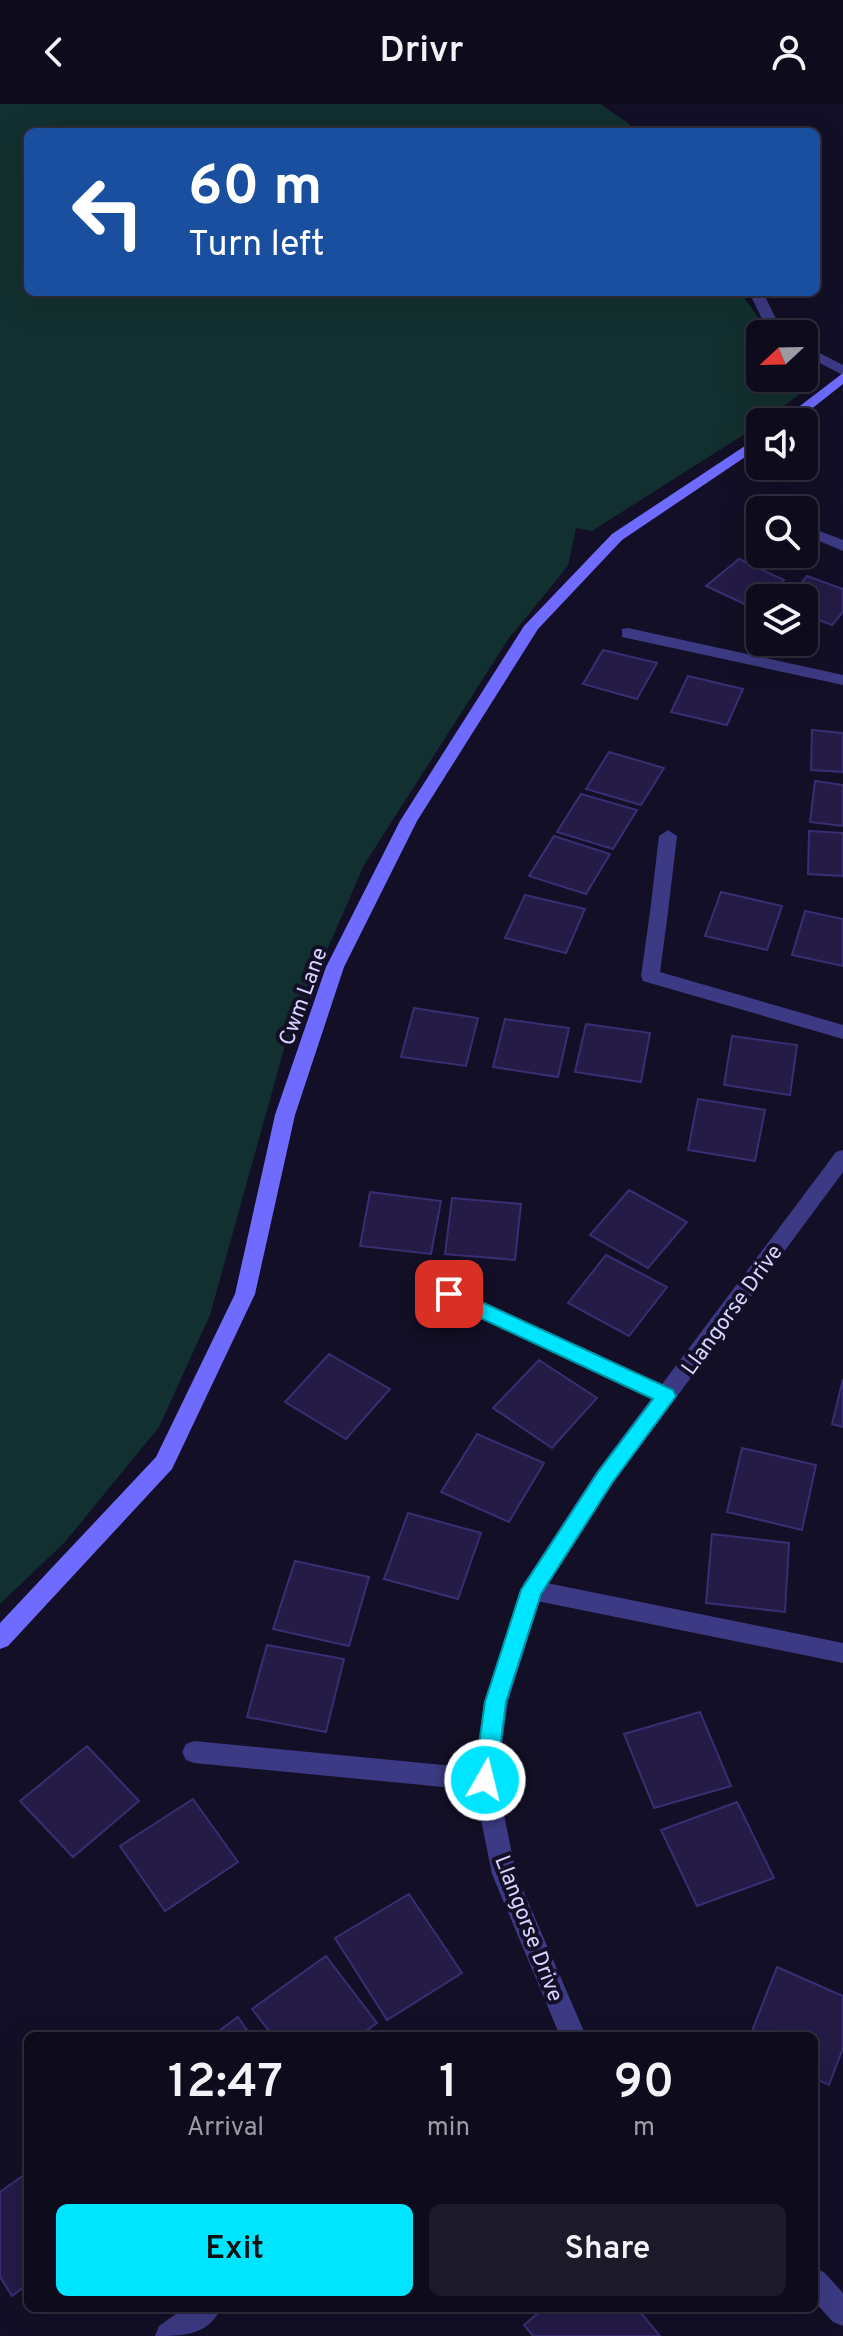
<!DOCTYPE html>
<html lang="en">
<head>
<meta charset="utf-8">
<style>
	:root { --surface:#0e0b1c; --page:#1c1929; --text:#f1f3f6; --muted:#9b9ba3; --line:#2e2b3b; --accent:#00e5ff }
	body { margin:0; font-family:Overpass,sans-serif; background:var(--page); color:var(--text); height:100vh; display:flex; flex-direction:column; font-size:30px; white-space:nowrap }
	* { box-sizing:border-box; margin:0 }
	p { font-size:26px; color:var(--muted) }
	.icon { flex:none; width:44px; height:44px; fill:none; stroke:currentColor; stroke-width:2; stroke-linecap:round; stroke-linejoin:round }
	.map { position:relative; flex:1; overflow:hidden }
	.drawer { position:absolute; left:24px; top:1928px; width:794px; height:280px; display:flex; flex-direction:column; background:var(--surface); border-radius:12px; box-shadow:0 8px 32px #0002,0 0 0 2px var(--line) }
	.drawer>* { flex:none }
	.banner { position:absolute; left:24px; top:24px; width:796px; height:168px; border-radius:12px; box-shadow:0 8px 32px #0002,0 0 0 2px var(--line); background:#1a4fa0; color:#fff; overflow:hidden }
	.needle { width:52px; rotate:248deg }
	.buttons { position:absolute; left:746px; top:216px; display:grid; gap:16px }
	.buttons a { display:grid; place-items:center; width:72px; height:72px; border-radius:12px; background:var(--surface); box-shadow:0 8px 32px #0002,0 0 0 2px var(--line); font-size:40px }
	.pin { position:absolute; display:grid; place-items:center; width:68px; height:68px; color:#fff; margin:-34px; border-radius:16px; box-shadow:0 4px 12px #0006 }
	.me { position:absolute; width:88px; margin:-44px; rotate:8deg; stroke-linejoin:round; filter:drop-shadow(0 0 6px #0008) }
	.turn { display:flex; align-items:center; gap:28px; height:168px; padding:0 32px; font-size:36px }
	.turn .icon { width:104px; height:104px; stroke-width:2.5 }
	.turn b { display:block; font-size:56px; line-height:68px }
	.eta { display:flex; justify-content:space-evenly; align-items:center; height:136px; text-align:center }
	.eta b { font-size:48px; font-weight:600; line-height:56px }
	.action { display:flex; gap:16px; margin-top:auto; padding:16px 32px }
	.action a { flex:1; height:92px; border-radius:12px; background:var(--accent); color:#111; font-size:32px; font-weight:600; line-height:92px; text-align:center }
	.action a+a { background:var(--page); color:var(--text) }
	header { display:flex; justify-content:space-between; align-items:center; height:104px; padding:0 32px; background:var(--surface); font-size:36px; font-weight:600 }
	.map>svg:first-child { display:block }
</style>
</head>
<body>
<header><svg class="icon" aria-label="back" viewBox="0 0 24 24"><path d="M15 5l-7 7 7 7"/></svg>Drivr<svg class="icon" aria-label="person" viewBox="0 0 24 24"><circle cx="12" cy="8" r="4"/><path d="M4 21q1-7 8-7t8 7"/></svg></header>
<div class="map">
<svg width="843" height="2232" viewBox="0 0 843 2232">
	<rect width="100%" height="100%" fill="#130f26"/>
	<!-- green -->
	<path fill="#12302f" d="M0,0h600l28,19 7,9h-607v160h712l30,42h-10v44h44v-12l9,18 -54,41 -167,106 -16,-3 -8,38 -59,72 -145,227 -80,184 -74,266 -51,112 -94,115 -65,62z"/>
	<!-- building -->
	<path fill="#241b47" stroke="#3b2d73" stroke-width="2" d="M739,455l45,21 -31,28 -47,-22z
		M807,472l36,13v23l-11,13 -28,-11v-16h-15z
		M603,546l54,13 -20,36 -54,-15z
		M688,572l55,13 -16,36 -56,-13z
		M812,626l31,3v39l-32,-2z
		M609,648l55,16 -23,37 -55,-16z
		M815,677l28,4v41l-33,-4z
		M581,690l56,16 -24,39 -56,-17z
		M809,727l34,2v43l-35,-2z
		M554,732l56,18 -24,40 -57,-18z
		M721,788l61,14 -15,44 -62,-14z
		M525,791l60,14 -19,44 -61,-15z
		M805,807l38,8v47l-51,-11z
		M414,904l64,10 -12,48 -65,-9z
		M505,915l64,9 -11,49 -65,-10z
		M586,920l64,9 -9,49 -66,-10z
		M732,932l65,9 -7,50 -66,-10z
		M698,995l67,11 -10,51 -67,-11z
		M629,1086l58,32 -39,46 -58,-33z
		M370,1088l71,9 -10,53 -71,-8z
		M452,1094l69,6 -6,56 -70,-6z
		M606,1151l61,32 -38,49 -61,-33z
		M329,1250l61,35 -44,50 -61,-37z
		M539,1256l58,38 -45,50 -59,-40z
		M843,1275v48l-11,-3z
		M477,1330l67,29 -35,59 -68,-30z
		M742,1344l74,17 -14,65 -75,-18z
		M408,1409l73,20 -23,66 -74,-20z
		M712,1430l77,9 -4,69 -79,-9z
		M295,1457l74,16 -20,69 -76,-17z
		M267,1541l77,14 -18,73 -79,-15z
		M700,1608l31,74 -77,22 -30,-74z
		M87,1642l52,55 -66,56 -53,-56z
		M193,1695l45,63 -73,49 -45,-65z
		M737,1698l37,76 -77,28 -36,-76z
		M409,1790l53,79 -75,47 -52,-82z
		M326,1852l51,67 -18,13h-86l-21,-27z
		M777,1863l66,29v52l-14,37 -15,-7v-42h-64z
		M238,1913l13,19h-39z
		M28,2068v112l-16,12 -12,-19v-85z
		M544,2204h93l23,28h-127l-9,-11z"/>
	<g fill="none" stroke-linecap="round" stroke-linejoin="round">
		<!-- lane -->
		<path fill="#3d3a85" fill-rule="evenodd" d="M749,188h14l12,25 16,17h-15l-14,-15z
			M804,241l39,20v10l-39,-20z
			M817,426l26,10v11l-31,-13 -3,-3z
			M628,524l215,47v10l-221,-48v-8z
			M668,726l9,6 -9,76 -9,6 -9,-6 9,-76z
			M449,1182l224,104 4,6 -4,6 -7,3 -7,-3 -217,-102 -3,-6 3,-6z
			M532,1476l311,63v20l-311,-63 -8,-3 -3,-7 3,-7z
			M194,1637l291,28 8,3 4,8 -4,8 -8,3 -291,-28 -8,-3 -4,-8 4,-8z"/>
		<!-- street -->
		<path fill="#3d3a85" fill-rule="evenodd" d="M659,802l9,6 -8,60 183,53v14l-200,-58 -2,-5 9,-64z
			M843,1046v22l-230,311 -71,111 -34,108 -11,78 19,94 70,162h-26l-68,-162 -19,-94 11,-78 40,-119 73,-112 239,-319z
			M814,2165l10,3 19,21v33l-10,-4 -19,-21z
			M184,2204h37c-13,28 -39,28 -66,28l4,-10z"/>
		<!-- secondary -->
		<path fill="#6f6bff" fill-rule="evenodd" d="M843,269v11l-48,38h-16z
			M760,332v11l-138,93 -84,89 -121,192 -73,146 -49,148 -40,179 -83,175 -164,177 -8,3v-26l156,-166 79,-163 40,-179 51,-148 74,-146 124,-195 88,-92z"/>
	</g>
	<!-- route -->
	<path fill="#00e5ff" stroke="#0095a6" stroke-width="2" d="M449,1183l224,103 3,6 -64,87 -71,111 -35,108 -10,78 -3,7 -8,3 -8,-3 -3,-7 11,-78 36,-112 77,-118 55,-73 -211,-99 -3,-6 3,-5z"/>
	<g text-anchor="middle" stroke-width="8" stroke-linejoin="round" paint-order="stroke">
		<!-- street labels -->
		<g font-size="22" fill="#d9d4ff" stroke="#130f26">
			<text transform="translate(302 892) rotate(-70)" y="8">Cwm Lane</text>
			<text transform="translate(731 1205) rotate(-54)" y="8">Llangorse Drive</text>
			<text transform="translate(530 1824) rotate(69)" y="8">Llangorse Drive</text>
		</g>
	</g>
</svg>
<div class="buttons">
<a><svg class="needle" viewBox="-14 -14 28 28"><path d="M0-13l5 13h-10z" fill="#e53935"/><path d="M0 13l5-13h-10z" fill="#9b9ba3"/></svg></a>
<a><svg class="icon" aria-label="sound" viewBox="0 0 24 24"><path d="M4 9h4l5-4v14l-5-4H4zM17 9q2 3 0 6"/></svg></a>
<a><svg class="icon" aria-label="search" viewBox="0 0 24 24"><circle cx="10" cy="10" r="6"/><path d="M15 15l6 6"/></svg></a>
<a><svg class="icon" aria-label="layers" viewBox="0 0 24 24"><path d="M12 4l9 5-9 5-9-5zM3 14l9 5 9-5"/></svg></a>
</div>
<div class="pin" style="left:449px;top:1190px;background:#d93025"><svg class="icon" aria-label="arrive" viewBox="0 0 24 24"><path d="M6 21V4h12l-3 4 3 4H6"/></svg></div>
<svg class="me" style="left:485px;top:1676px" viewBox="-20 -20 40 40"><circle r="17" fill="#00e5ff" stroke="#fff" stroke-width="3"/><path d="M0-11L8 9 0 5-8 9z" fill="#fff"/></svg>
<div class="banner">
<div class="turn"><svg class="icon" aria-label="left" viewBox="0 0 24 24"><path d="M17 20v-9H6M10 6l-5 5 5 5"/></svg><div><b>60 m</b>Turn left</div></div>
</div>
<section class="drawer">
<div class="eta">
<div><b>12:47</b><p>Arrival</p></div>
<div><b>1</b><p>min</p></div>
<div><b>90</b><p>m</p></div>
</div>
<div class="action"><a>Exit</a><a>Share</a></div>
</section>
</div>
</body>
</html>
